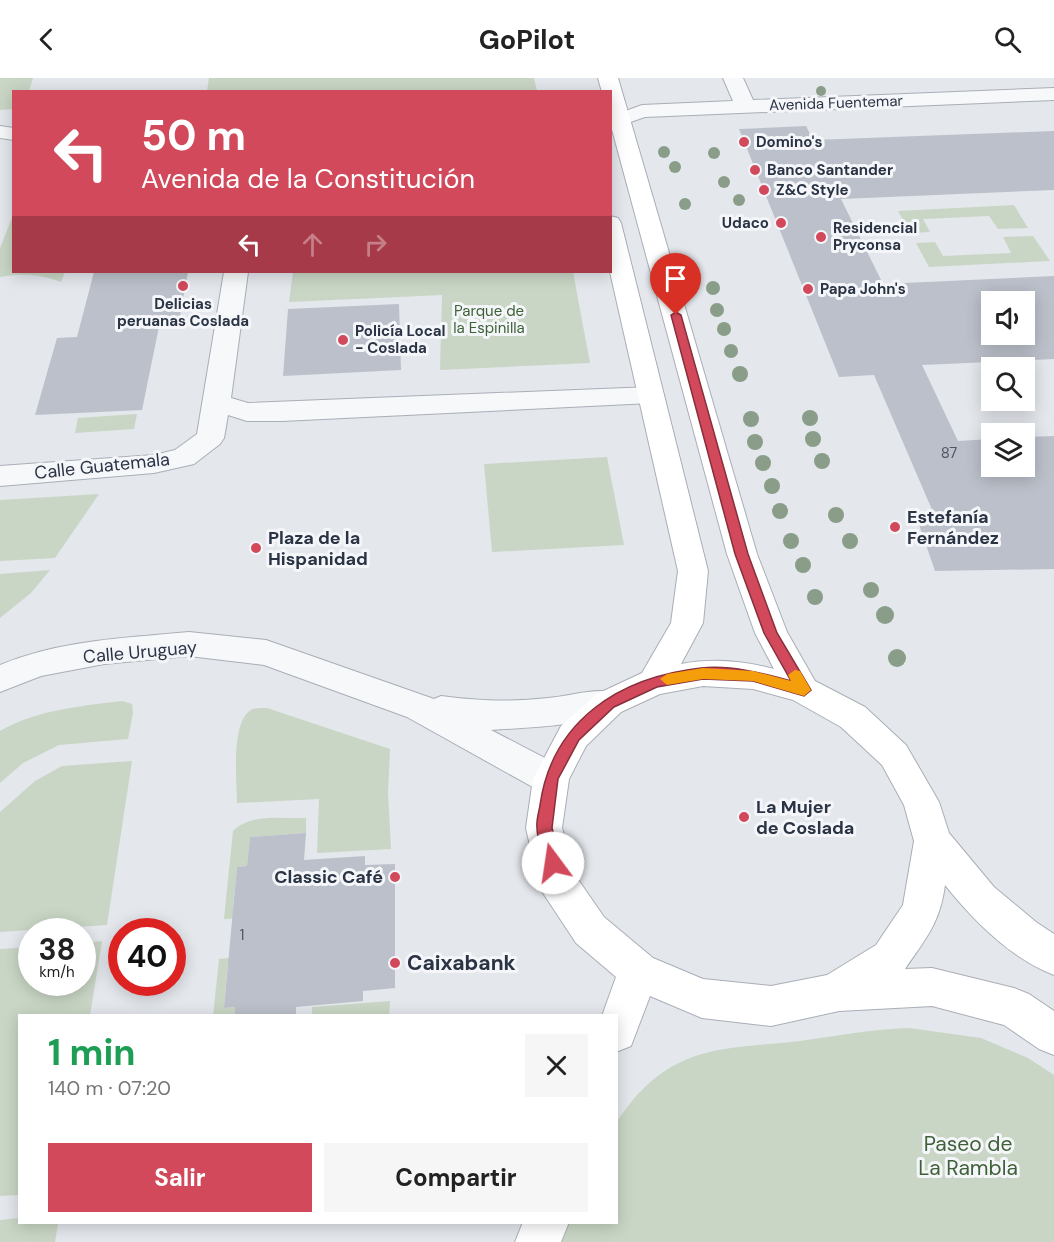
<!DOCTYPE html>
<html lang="es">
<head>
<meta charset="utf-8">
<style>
	:root { --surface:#fff; --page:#f6f6f6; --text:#222; --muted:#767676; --accent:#d1495b }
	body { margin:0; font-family:"DM Sans",sans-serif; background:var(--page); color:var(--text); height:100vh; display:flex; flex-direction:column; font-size:22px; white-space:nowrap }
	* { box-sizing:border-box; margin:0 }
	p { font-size:20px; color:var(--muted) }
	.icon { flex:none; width:33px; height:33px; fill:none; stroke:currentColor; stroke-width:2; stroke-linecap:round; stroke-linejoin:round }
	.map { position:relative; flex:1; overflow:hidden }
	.drawer { position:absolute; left:18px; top:936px; width:600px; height:210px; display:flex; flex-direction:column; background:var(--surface); border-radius:0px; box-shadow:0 3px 15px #0003 }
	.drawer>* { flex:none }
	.hud { position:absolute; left:12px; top:12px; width:600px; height:183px; border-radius:0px; box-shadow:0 3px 15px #0003; background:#d1495b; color:#fff; overflow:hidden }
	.buttons { position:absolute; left:981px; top:213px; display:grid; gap:12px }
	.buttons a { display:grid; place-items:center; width:54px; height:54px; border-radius:0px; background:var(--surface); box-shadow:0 3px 15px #0003; font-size:30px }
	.speed { position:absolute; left:18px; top:840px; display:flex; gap:12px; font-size:30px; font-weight:700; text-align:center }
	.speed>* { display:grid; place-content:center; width:78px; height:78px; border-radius:50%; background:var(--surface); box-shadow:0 3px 15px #0003; line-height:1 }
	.speed small { font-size:15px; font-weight:400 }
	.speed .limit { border:9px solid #d22; background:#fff; color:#111 }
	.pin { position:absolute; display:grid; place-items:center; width:51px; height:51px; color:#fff; margin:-62px -26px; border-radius:50% 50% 50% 0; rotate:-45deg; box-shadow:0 0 6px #0007 }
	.pin .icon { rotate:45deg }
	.me { position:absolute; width:66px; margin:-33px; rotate:346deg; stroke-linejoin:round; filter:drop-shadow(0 0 4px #0008) }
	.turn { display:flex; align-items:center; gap:21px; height:126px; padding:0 30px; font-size:27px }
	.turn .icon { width:78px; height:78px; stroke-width:2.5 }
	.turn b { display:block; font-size:42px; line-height:51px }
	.lanes { display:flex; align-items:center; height:57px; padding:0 30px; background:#0003; justify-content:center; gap:30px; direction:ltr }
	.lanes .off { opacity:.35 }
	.round { display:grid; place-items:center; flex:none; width:63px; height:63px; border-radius:0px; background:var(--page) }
	.head { display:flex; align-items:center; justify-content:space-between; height:102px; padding:0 30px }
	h1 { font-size:36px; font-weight:700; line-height:45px; color:#1e9e55 }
	.primary-button { display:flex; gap:12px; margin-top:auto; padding:12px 30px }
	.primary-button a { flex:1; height:69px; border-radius:0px; background:var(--accent); color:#fff; font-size:24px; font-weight:700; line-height:69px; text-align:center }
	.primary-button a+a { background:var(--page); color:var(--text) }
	header { display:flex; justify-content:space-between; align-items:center; height:78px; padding:0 30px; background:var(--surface); font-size:27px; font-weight:700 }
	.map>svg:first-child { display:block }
</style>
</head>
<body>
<header><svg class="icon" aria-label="back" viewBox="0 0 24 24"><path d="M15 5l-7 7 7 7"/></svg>GoPilot<svg class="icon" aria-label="search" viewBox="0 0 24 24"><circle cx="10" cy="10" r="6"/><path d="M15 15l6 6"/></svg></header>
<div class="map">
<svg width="1054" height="1164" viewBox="0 0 1054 1164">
	<rect width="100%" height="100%" fill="#e4e7ec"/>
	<!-- green -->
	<path fill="#c9d6c5" d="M0,0h33l-4,13 -15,1 -1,17 -13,1z
		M209,0h325l3,13h-330z
		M1014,127l14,23 -30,1 -9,-13 -66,3 7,13 -19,1 -13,-22z
		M13,137l1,57h51l-4,10c-21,-8 -39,-9 -61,-5v-29z
		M1033,158l17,25 -121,6 -13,-24 19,-1 8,14 68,-3 -8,-16z
		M293,194h280l17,91 -150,7 2,-75 -153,7z
		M137,336l-3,15 -59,4 3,-15z
		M607,379l17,88 -132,7 -8,-88z
		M99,416l-44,64 -55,3v-61z
		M50,492l-19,23 -31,25v-44z
		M122,623l10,3 1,9 -5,26 -69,6 -36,18 -23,20v-52c36,-21 81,-25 122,-30z
		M267,630l123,41 -2,44 3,56 -74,4 2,-54 -82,4c0,-21 -7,-85 16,-94 4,-1 10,-1 14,-1z
		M132,683l-25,164 -107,7v-120l35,-31 27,-15z
		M306,740v15l-56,4 -3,29 -10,1 -4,41 10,10 -19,1 9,-88c18,-18 49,-12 73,-13z
		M102,863l-12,74 -70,1 -1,179 -19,1v-247l31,-2 1,35h50l1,-39z
		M240,879l-12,5 -4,46 11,-1v8l-22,1 6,-57z
		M390,923l-1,14h-77v-8z
		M909,950l72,10 47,20 26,17v167h-492l7,-19 47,-1 1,-101c9,-12 18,-25 29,-35 45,-43 98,-38 154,-45 37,-5 72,-12 109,-13z
		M19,1140l1,4 38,1 -3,19h-55v-22z"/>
	<!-- building -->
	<path fill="#bbc0ca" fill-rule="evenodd" d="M806,48l7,14 241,-9v59l-213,9 42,85 171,-8v83l-132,6 36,76 34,-2v27h32v-29l30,-1v133l-119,2 -18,-52h19l-62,-144 -35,2 -100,-248zM992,224h32v32h-32z
		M94,194h94l-8,44 -19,1 -19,93 -107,5 22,-77 20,-1z
		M399,226l2,66 -118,6 5,-67z
		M306,755l-2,27 61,-4v9l30,-1v124l-32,3v10l-67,6v9h-61v-9l-11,1 13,-141 10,-1 3,-29z"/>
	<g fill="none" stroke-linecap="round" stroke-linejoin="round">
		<!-- street casing -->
		<g stroke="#a9aeb7" stroke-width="2">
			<path id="street" d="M723,0h20l10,22 301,-12v12l-409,17 -26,9 -9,-4 2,-6 30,-11 91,-4z
				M0,48l14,2v12l-14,-2z
				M224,194h24l-17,126 17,5 403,-16 9,2 4,6 -4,6 -9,2 -369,18h-35l-19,-6 -4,23 -4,6 -26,20 -40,9 -154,13v-20l154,-11 21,-5 22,-16z
				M189,554l77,8 168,59 7,-3c39,5 68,6 107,2 24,-2 50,-12 73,-4l5,9 -5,9c-41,14 -87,15 -130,18l73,38 5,11 -5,11 -13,4 -13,-4 -131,-73 -143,-52 -75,-9 -85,8 -63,12 -41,16v-27c60,-25 125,-27 189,-33z"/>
		</g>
		<!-- secondary casing -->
		<g stroke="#a9aeb7" stroke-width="2">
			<path id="secondary" d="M598,0h20l139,476 30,78 28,49 50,26 41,38 33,57 10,31 45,54 42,35 18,12v41c-44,-17 -80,-54 -109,-90 -5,38 -19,53 -40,84l27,-1 82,20 15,6 25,17v44l-15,-6 -35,-24 -72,-19 -93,5 -68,15 -69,-8 -52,-22 -19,50 -15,6v-36h-14l14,-39 -40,-34 -33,-50 -5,-12 -12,-53 7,-49 28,-53 36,-32 45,-21 29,-50 7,-52 -68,-299v-56l8,2 3,5 87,348 -5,52 -22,41c31,-6 63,-3 93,5l-19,-36 -28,-79 -117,-432v-30h-8zM703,608l50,3 40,11 48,27 41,38 22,40 10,36 -11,64 -27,40 -49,30 -56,11 -68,-7 -50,-21 -49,-41 -29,-42 -13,-47 7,-49 17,-33 35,-34 39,-18z
				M523,1144h46l-8,20h-46z"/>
		</g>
		<!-- street -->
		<use href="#street" fill="#f7f8fa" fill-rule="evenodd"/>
		<!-- secondary -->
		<use href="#secondary" fill="#fff" fill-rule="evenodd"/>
	</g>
	<!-- trees -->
	<g fill="#899d89">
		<circle cx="821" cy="13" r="5"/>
		<circle cx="664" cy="74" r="6"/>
		<circle cx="714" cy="75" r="6"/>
		<circle cx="675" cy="89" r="6"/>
		<circle cx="724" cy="104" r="6"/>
		<circle cx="739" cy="122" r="6"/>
		<circle cx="685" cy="126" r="6"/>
		<circle cx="713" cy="210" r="7"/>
		<circle cx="717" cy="232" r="7"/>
		<circle cx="724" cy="251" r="7"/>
		<circle cx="731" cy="273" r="7"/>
		<circle cx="740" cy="296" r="8"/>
		<circle cx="810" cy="340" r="8"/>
		<circle cx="751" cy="341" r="8"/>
		<circle cx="813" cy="361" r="8"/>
		<circle cx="755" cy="364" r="8"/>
		<circle cx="822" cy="383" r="8"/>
		<circle cx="763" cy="385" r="8"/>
		<circle cx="772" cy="408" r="8"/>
		<circle cx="780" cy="433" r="8"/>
		<circle cx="836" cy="437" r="8"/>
		<circle cx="791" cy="463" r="8"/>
		<circle cx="850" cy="463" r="8"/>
		<circle cx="803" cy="487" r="8"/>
		<circle cx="871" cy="512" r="8"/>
		<circle cx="815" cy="519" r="8"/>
		<circle cx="885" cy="537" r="9"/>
		<circle cx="897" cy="580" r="9"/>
	</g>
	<!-- route -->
	<path fill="#d1495b" stroke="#882f3b" stroke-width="1.5" d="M676,234l5,3 67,239 29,79 34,57 -7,6 -51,-15 -50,-2 -46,8 -43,20 -35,33 -21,39 -6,49 9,35 -3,5 -5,2 -6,-2 -2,-5c-3,-11 -8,-24 -8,-35 -1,-8 2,-16 3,-23 12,-85 80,-128 161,-137 31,-3 61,5 90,13l-27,-48 -29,-79 -64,-239z"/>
	<!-- slow -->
	<path fill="#f59e0b" d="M703,590l50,3 38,10 -3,-6 7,-5 5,1 11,19 -7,6 -51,-15 -50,-2 -36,6 -7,-6 7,-5z"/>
	<!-- markers -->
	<g fill="#d1495b" stroke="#f4f6f9" stroke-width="2">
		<circle cx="744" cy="64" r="6"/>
		<circle cx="755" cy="92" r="6"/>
		<circle cx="764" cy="112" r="6"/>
		<circle cx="781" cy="145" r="6"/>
		<circle cx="821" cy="159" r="6"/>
		<circle cx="183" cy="208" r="6"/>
		<circle cx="808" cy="211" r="6"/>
		<circle cx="343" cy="262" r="6"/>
		<circle cx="895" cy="449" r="6"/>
		<circle cx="256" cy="470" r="6"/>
		<circle cx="744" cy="739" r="6"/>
		<circle cx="395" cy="799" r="6"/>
		<circle cx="395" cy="885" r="6"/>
	</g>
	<g text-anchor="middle" stroke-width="6" stroke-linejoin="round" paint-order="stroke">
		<!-- far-street labels -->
		<g font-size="15" fill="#2b3445" stroke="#f4f6f9">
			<text transform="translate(836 25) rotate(-2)" y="5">Avenida Fuentemar</text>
		</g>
		<!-- far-poi labels -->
		<g font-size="15" font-weight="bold" fill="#2b3445" stroke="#f4f6f9" text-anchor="start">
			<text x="756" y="69">Domino's</text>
			<text x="767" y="97">Banco Santander</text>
			<text x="776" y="117">Z&amp;C Style</text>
			<text x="769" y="150" text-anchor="end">Udaco</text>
			<text x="833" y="155">Residencial<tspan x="833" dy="17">Pryconsa</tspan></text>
			<text x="820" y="216">Papa John's</text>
			<text x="183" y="231" text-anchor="middle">Delicias<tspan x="183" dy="17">peruanas Coslada</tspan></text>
			<text x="355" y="258">Policía Local<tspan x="355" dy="17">- Coslada</tspan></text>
		</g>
		<!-- far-park labels -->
		<g font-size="15" fill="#3f6138" stroke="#f4f6f9">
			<text x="489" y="238">Parque de<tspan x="489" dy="17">la Espinilla</tspan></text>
		</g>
		<!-- number labels -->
		<g font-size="15" fill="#4f5766">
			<text x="949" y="380">87</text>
			<text x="242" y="862">1</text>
		</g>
		<!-- street labels -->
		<g font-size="18" fill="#2b3445" stroke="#f4f6f9">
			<text transform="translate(102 388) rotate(-6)" y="6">Calle Guatemala</text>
			<text transform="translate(140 574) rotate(-5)" y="6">Calle Uruguay</text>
		</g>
		<!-- poi labels -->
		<g font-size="18" font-weight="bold" fill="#2b3445" stroke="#f4f6f9" text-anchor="start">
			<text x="907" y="445">Estefanía<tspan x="907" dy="21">Fernández</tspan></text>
			<text x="268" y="466">Plaza de la<tspan x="268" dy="21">Hispanidad</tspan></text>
			<text x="756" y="735">La Mujer<tspan x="756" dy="21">de Coslada</tspan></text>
			<text x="383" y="805" text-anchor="end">Classic Café</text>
		</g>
		<!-- near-poi labels -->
		<g font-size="21" font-weight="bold" fill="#2b3445" stroke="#f4f6f9" text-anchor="start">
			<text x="407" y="892">Caixabank</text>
		</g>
		<!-- near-park labels -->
		<g font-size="21" fill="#3f6138" stroke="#f4f6f9">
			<text x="968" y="1073">Paseo de<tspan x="968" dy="24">La Rambla</tspan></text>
		</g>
	</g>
</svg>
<div class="buttons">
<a><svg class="icon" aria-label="sound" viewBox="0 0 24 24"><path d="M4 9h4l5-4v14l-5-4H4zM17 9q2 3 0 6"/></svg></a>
<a><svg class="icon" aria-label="search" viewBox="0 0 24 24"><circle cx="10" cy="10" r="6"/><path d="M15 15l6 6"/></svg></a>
<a><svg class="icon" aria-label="layers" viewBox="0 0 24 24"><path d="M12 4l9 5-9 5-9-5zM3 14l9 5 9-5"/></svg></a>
</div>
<div class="speed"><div>38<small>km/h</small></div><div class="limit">40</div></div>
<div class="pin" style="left:676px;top:237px;background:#d93025"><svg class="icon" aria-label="arrive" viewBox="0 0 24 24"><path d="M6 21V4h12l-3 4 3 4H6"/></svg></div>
<svg class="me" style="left:553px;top:785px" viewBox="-20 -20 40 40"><circle r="19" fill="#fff"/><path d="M0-13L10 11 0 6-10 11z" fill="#d1495b"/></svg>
<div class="hud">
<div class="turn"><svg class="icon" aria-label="left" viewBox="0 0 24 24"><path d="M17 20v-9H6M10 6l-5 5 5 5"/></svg><div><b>50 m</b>Avenida de la Constitución</div></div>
<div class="lanes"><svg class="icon" aria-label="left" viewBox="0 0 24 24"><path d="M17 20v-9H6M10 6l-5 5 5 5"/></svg><svg class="icon off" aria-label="ahead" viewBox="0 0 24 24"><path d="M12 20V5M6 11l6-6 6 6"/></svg><svg class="icon off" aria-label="right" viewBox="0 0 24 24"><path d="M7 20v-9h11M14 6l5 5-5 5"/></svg></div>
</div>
<section class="drawer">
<div class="head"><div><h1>1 min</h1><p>140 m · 07:20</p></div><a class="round"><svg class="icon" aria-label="close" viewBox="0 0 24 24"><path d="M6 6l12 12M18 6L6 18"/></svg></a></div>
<div class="primary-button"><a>Salir</a><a>Compartir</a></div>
</section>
</div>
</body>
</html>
